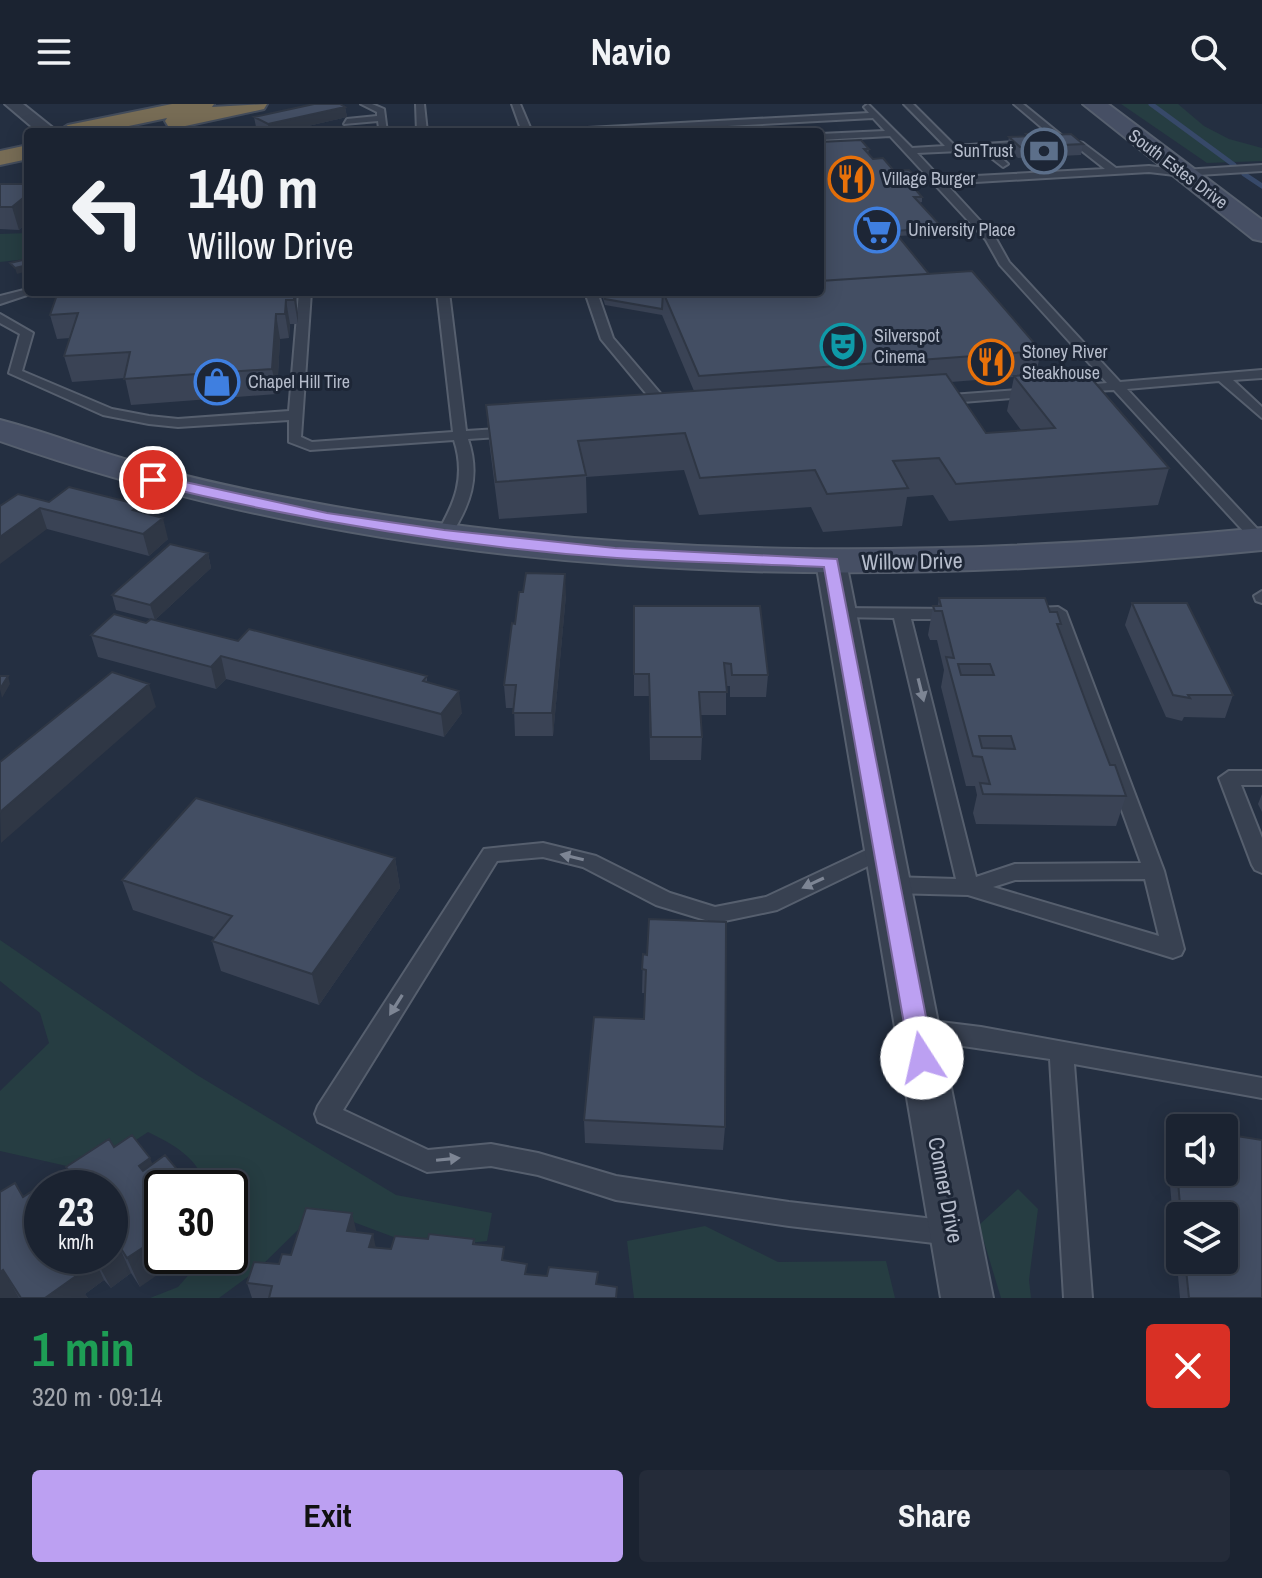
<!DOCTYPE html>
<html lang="en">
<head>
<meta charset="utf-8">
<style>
	:root { --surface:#1b2331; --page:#242b39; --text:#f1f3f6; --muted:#a0a4ab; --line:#39404d; --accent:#bca0f2 }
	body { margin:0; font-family:"Archivo Narrow",sans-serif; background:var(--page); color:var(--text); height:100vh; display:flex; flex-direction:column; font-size:30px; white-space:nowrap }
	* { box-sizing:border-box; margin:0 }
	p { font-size:26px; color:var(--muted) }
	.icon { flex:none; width:44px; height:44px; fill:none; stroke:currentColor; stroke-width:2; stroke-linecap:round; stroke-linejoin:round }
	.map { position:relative; height:1194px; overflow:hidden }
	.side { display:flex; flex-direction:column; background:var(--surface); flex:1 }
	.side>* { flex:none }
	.top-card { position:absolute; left:24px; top:24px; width:800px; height:168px; border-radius:8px; box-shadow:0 4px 20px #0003,0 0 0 2px var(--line); background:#1b2331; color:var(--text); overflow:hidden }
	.controls { position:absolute; left:1166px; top:1010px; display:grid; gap:16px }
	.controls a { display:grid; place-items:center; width:72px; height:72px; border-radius:8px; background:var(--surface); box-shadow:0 4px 20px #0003,0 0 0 2px var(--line); font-size:40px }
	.speed { position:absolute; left:24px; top:1066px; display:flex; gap:16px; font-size:40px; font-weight:700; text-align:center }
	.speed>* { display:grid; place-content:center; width:104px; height:104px; border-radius:50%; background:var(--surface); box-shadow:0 4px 20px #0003,0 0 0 2px var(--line); line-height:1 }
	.speed small { font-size:20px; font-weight:400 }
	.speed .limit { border:4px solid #111; border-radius:12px; background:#fff; color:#111 }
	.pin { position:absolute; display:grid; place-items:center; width:68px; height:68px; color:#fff; margin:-34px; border:4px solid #fff; border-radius:50%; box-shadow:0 2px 8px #0007 }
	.me { position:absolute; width:88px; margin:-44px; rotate:350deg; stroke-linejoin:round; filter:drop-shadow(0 0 6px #0008) }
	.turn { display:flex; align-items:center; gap:28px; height:168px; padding:0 32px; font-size:36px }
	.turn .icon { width:104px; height:104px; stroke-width:2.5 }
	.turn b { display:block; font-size:56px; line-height:68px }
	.round { display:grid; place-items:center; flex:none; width:84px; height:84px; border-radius:8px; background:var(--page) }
	.overview { display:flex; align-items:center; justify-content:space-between; height:136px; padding:0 32px }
	h1 { font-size:48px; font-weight:700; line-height:60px; color:#1e9e55 }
	.primary-button { display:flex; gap:16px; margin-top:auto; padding:16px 32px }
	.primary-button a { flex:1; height:92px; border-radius:8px; background:var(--accent); color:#111; font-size:32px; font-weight:700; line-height:92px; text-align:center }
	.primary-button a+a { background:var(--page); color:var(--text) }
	header { display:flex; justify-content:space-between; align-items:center; height:104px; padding:0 32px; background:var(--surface); font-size:36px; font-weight:700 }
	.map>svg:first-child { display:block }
</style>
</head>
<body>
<header><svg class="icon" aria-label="menu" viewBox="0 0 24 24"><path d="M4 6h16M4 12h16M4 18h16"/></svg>Navio<svg class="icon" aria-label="search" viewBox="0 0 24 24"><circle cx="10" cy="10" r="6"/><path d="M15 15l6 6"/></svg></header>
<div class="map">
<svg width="1262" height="1194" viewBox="0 0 1262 1194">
	<rect width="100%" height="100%" fill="#242f41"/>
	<!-- green -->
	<path fill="#263d42" d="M1121,0h57l26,22 25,13 33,9v13l-55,2z
		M28,129v26l-28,3v-28z
		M0,836l197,135 199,120 96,18 -5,28 -64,7 -75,-28 -42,2 -49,48 -38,28h-69l28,-11 27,-31h25v-68h-23c-9,-30 -32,-43 -59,-56l-59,39 -89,-20v-60l49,-48 -9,-30 -40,-32z
		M1018,1085l20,20 -9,71 2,18h-30l-22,-73z
		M705,1122l73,36 108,-1 9,37h-261l-7,-57z"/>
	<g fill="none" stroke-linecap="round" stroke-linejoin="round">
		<!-- stream -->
		<path stroke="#374969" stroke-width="5" d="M1151,0l83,61
			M1244,70l18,12"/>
		<!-- lane casing -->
		<g stroke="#565f6e" stroke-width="4">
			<path id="lane" d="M361,0h11l12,5 3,23h-18l10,-4 -1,-7 -34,3 3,-5 30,-3v-4z
				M416,0h8l3,28h-10z
				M512,0h8l12,28h-10z
				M868,0l44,44 33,-2 -41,-42h9l42,42 74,-5 5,3 -42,5 16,15 -5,3 -22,-17 -64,3 27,29 13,-5 148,-8 -28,-22 -17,-4 -46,-39h9l43,35 17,4 33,25 33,-2 34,4 79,-5v6l-79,5 -34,-4 -190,11 -10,4 46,50 14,25 111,120 142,-12v8l-29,2 29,27v11l-43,-37 -92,8 135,145v14l-5,-2 -143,-156 -42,2v-6l35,-3 -107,-118 -14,-25 -96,-104 -70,4v-6l65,-3 -12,-13 -255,14h-54l5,-3 300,-16 -5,-6z
				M303,25l4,1 2,2h-11z
				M28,185v3h8l-36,12v-8z
				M299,188h12l-10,145 11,5 141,-10 -16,-140h12l17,139 47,-3 7,4 -7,4 -45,3c13,38 2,67 -19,99h-10l-3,-3c19,-32 30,-58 18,-95l-144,10 -21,-8v-22l-111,7 -29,-3 -46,-9 -94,-42 11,-39 -20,-11v-9l33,19 -11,38 90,38 37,7 29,3 111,-8z
				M585,188h12l16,46 47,55 10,22 -2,3h-10l-9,-21 -48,-58z
				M1032,285l5,1v6l-99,8 -7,-4 7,-4z
				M1262,487v12l-6,-2 -2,-5z
				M1058,503l8,5 98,259 20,78 -3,6 -8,3 -205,-63 -77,-2 -7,-3 -3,-5 3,-5 7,-3 65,2 -62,-261 -59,-1 -2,-4 2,-4 6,-1 113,1 8,5 -8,5h-43l65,258 39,-13 126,-1 -89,-246 -17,1 -8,-5 8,-5zM1145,775l14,57 -166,-49 22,-7z
				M1229,667h33v14h-21l21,53v35l-7,-3 -3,-5 -33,-87z
				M543,739l53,13 74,37 45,14 51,-10 111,-52h14l3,5 -3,5 -114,55 -62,13 -59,-18 -73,-38 -40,-10 -46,4 -154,249 85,40 63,-6 47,9 78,23 173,26 162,19 9,3 4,9 -4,9 -9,3 -162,-19 -173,-26 -78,-25 -47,-9 -64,6 -109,-50 -3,-8 3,-8 166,-257z
				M916,915l65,8 281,51v20l-188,-34 18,234h-28l-14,-239 -134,-20 -8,-3 -4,-7 4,-7z"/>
		</g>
		<!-- street casing -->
		<g stroke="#565f6e" stroke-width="4">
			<path id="street" d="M5,0h18l35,28h-20z
				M831,449l11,3 4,6 147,736h-52l-125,-736 4,-6z"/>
		</g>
		<!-- secondary casing -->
		<g stroke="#565f6e" stroke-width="4">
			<path id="secondary" d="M1083,0h25l154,116v21l-9,-2z
				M0,316c43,11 86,28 128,40 58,18 117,30 175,41 316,60 640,58 959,27v22c-421,43 -859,33 -1262,-109z"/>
		</g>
		<!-- highway casing -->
		<g stroke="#434c5b" stroke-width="4">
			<path id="highway" d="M172,0h42l-2,3 55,-3 -3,5 -88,19 -8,-2 -3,-5 2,-3 -67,14h-43l11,-7z
				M28,41v14l-28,6v-14z"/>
		</g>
		<!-- lane -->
		<use href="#lane" fill="#384151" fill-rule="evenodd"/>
		<!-- street -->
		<use href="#street" fill="#384151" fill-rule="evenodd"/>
		<!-- secondary -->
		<use href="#secondary" fill="#464f64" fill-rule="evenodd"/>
		<!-- highway -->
		<use href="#highway" fill="#776c55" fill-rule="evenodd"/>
	</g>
	<!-- wall -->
	<path fill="#3a4355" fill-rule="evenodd" d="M345,3l2,10 -65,15h-18l-8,-5 -2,-10z
		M1026,30l22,1 35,9 -2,11 -63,3 -11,-11 2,-10 17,-1z
		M820,38l49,7 -1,5 5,5 21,12 19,3 -1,6h-4l14,17v5l-3,1 20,21 -1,6h-2l-1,4 -37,2 31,38 112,77 -5,23 133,94 -11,37 -209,16 -16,-26 -26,2 -5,29 -79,6 -12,-25 -112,8 -15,-45 -98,7 1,36 -88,6 -10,-78 -3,-36 208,-14 -32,-76 -57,-10 -4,-13h219zM1014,273l-7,34 14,19 -35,3 -35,-51z
		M0,80h28v37l-9,9 -19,-1z
		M295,188l3,22v10h-8l-1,14 -9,1 -3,55 -146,11 -6,-27 -53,4 -8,-26 6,-18 -13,1 -7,-24z
		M49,398l91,3 3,8 25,26 -19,17 -102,-27 -47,-23z
		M208,449l3,15 -56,52 -39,-10 -4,-15z
		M566,491l-13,141h-38l-1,-28h-8l-2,-23 11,-61z
		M939,494l111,14 11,12 -2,8 51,133 16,31 -10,30 -140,-2 -3,-11 4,-18 -2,-9h-9l-25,-99 3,-17 -7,-30h-7l-2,-5 5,-29h5z
		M1132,499l101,92 -8,23 -41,-1 -2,4 -16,-4 -41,-92z
		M634,502l134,69 -2,22h-36v-11h-4v29h-25l1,22 -1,23h-51l-1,-64h-15z
		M146,519l281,53v6l35,31 -18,24 -218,-58 -10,10 -118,-32 -7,-22z
		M1262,690v18l-4,-8z
		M395,754l5,30 -81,117 -98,-34 -9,-30 2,-4 -81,-27 -11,-30z
		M643,850l82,173 -2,23 -138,-7 -1,-23 60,-101 1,-26h-3z
		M1173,1020l20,4h-13v44h44v-38l38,6v158h-82l-14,-158zM1180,1112h44v44h-44z
		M114,1043l38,17 24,4 7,20h-21l-22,99 -9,-14 -20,15 -7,-8 -19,14 3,4h-88v-106l42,64h68l-44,-89z
		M357,1128l19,15 15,2 37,-10h46l1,5 53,30 89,13v11h-365l-5,-15 44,-28z"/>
	<!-- shaded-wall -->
	<path fill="#2f3745" d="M345,3l2,10 -65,15h-13l-1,-8z
		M28,90v27l-9,9 -7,-23z
		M28,161v6l-11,3 -2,-6z
		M295,188l3,22v10l-4,-24z
		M286,196l4,24 -1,14 -4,-24z
		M276,210l4,25 -3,55 -5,-25z
		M140,401l6,21 -13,-16z
		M40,404l7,21 -47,35v-27z
		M163,414l5,21 -19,17 -6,-22z
		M208,449l3,15 -56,52 -5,-15z
		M565,470l1,21 -13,141 -1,-23z
		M221,552l5,23 -10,10 -5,-22z
		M8,572l2,8 -8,14 -2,-9z
		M149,580l7,23 -155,136 -1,-31z
		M459,587l3,22 -18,24 -3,-23z
		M395,754l5,30 -81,117 -7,-31z
		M150,1054l9,22 17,-12 7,20h-21v20l-23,-42z
		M352,1109l7,29 -12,-11z
		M373,1130l6,29 -10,-16z
		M162,1131v21h23l-45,31 -13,-29z
		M118,1140l13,29 -20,15 -15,-28 6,-4h8v-6z
		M83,1152h10l11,24 -19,14 3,4h-43l24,-32z
		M3,1166l16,28h-19v-26z"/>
	<!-- building -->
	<path fill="#434e63" stroke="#2f3745" stroke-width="2" fill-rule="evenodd" d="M314,0h26l5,3 -77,17 -14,-7z
		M1046,29l2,2 -20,1 -2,-2z
		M1071,30l12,10 -63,3 -11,-10z
		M861,36l8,9h-5l9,10 10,-1 11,13 15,-1 4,4 -10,1 19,22h-8l25,27 -6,1 3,3 -42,3 35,43 -109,7v-139z
		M0,80h28v10l-16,13h-12z
		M27,155l1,6 -13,3 -5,-5z
		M972,167l69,80 -342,25 -36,-84h157v-11z
		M58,188h236v8h-8l-1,14h-9l-4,55 -148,10 6,-27 -66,4 14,-43 -28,2z
		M603,188h60l-1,17 -57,-10z
		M1085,267l84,97 -213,16 -17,-26 -46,3 15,27 -81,6 -12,-24 -115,8 -15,-45 -107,8 8,34 -90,7 -10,-77 460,-31 40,59 69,-5 -41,-52z
		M69,383l71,18 -7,5 30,8 -20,16 -103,-26 -40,29v-31l18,-12 31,8z
		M170,440l38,9 -58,52 -38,-10z
		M526,469l39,1 -13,139h-39l3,-28h-12l8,-62 3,1 4,-32h4z
		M939,494h106l5,14h7l4,12h-4l33,89 20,52h5l11,31 -143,-2 -3,-11 10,1 -8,-27 -9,-1 -27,-99 8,1 -12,-47h-7l-2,-5h8zM958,560h32l4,11h-33zM979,632h32l4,13 -33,-1z
		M1132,499h55l46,92h-45l2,3 -17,-3z
		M634,502h126l8,69h-36l-1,-11 -7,-1 3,29h-28l3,45h-51l-2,-63h-15z
		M114,510l32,9 5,-4 87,22 11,-12 178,47 -4,5 36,10 -18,23 -220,-58 -10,11 -120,-32z
		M112,568l37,12 -149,128v-50z
		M0,572h8l-8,13z
		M196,694l199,60 -83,116 -100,-33 20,-25 -110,-36z
		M649,815l77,3 -1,205 -141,-7 10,-103 50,2 2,-49 -4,-1 1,-15 4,1z
		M1173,1020l20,4h-13v44h44v-38l38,6v158h-73l-4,-38h39v-44h-43z
		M132,1031l18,23 -11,8 4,5 22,-16 11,13 -24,17 10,12v38l-35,23 -9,-14 -8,6v-62h-57l19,-13 -6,-8 43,-28 5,8z
		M46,1078l4,6h-8v68h41l-14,10 7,10 -31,22h-24l-18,-28 -3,2v-80l15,-9 8,14z
		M306,1104l46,5 -5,18 26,3 -4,13 22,2 4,-13 33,3 1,-5 45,5 -1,5 31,3 -2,13 25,4 -2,10 22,2 2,-9 49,5 -2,12 21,3 -1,11h-347l3,-12 -25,-3 7,-21 25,2 3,-10 9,1z"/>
	<!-- one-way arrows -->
	<defs><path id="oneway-solid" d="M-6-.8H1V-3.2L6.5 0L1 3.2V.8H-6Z" transform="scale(2)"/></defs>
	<g fill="#7d8594">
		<use href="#oneway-solid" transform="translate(921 586) rotate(76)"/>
		<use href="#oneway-solid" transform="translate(572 753) rotate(-167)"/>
		<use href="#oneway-solid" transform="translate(813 779) rotate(155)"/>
		<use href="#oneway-solid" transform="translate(396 901) rotate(122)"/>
		<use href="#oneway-solid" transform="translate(448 1055) rotate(-6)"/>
	</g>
	<!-- route -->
	<path fill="#bca0f2" stroke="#7a689d" stroke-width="2" d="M153,371l174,38 117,17 171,18 222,11 97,499 -4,7 -8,3 -9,-3 -3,-7 -86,-491c-69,-3 -138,-5 -207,-9 -158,-11 -316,-38 -470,-75v-7z"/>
	<!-- icons -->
	<defs>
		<g id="bank-ring" transform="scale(2.3)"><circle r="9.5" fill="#1d2636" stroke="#5c6f8a" stroke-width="1.5"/><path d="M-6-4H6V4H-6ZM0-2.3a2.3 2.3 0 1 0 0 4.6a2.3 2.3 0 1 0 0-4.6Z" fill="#5c6f8a"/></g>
		<g id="restaurant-ring" transform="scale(2.3)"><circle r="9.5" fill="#1d2636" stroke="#e8710a" stroke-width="1.5"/><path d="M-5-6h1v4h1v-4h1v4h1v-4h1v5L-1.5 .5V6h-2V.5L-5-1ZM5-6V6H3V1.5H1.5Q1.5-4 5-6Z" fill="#e8710a"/></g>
		<g id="supermarket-ring" transform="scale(2.3)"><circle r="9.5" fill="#1d2636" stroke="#3f7fe0" stroke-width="1.5"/><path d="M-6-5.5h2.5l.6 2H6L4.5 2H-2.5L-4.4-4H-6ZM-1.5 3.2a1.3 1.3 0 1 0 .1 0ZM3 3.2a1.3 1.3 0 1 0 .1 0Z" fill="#3f7fe0"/></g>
		<g id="theatre-ring" transform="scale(2.3)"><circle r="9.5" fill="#1d2636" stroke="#0f9aa8" stroke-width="1.5"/><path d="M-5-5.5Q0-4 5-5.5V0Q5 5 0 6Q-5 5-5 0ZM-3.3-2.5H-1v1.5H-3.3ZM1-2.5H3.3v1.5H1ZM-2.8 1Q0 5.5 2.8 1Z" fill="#0f9aa8"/></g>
		<g id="shop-ring" transform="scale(2.3)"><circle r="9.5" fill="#1d2636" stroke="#3f7fe0" stroke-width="1.5"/><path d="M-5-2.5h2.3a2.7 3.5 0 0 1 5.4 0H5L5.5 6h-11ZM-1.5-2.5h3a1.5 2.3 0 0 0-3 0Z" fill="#3f7fe0"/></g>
	</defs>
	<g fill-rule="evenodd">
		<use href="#bank-ring" x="1044" y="47"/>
		<use href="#restaurant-ring" x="851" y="75"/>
		<use href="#supermarket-ring" x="877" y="126"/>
		<use href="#theatre-ring" x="843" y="242"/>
		<use href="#restaurant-ring" x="991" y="258"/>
		<use href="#shop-ring" x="217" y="278"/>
	</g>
	<g text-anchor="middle" stroke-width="6" stroke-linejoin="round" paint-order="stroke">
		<!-- far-poi labels -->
		<g font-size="18" fill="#b5bccb" stroke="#1d2636" text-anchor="start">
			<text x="1013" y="53" text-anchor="end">SunTrust</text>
			<text x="882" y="81">Village Burger</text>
			<text x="908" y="132">University Place</text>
			<text x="874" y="238">Silverspot<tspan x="874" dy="21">Cinema</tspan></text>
			<text x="1022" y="254">Stoney River<tspan x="1022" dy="21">Steakhouse</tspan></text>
			<text x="248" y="284">Chapel Hill Tire</text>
		</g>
		<!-- far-street labels -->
		<g font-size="18" fill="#b5bccb" stroke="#1d2636">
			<text transform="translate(1178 65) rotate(37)" y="6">South Estes Drive</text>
		</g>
		<!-- street labels -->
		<g font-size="22" fill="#b5bccb" stroke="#1d2636">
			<text transform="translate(912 457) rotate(-1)" y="8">Willow Drive</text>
			<text transform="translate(946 1086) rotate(79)" y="8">Conner Drive</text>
		</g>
	</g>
</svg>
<div class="controls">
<a><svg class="icon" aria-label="sound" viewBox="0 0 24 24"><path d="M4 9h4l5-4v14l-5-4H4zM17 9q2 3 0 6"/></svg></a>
<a><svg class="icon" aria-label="layers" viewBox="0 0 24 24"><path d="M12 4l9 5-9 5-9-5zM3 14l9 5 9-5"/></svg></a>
</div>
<div class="speed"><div>23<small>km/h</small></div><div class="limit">30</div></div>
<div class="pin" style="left:153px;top:376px;background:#d93025"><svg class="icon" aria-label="arrive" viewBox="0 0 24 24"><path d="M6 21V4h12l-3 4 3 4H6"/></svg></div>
<svg class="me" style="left:922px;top:954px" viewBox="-20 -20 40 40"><circle r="19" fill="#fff"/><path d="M0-13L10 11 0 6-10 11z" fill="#bca0f2"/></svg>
<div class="top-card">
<div class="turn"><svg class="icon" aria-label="left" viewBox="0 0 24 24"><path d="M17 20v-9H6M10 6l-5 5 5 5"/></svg><div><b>140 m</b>Willow Drive</div></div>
</div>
</div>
<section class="side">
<div class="overview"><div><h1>1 min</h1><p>320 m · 09:14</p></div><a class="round" style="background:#d93025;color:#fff"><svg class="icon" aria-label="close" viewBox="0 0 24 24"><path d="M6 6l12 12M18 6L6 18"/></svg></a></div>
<div class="primary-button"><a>Exit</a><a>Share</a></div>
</section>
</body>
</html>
